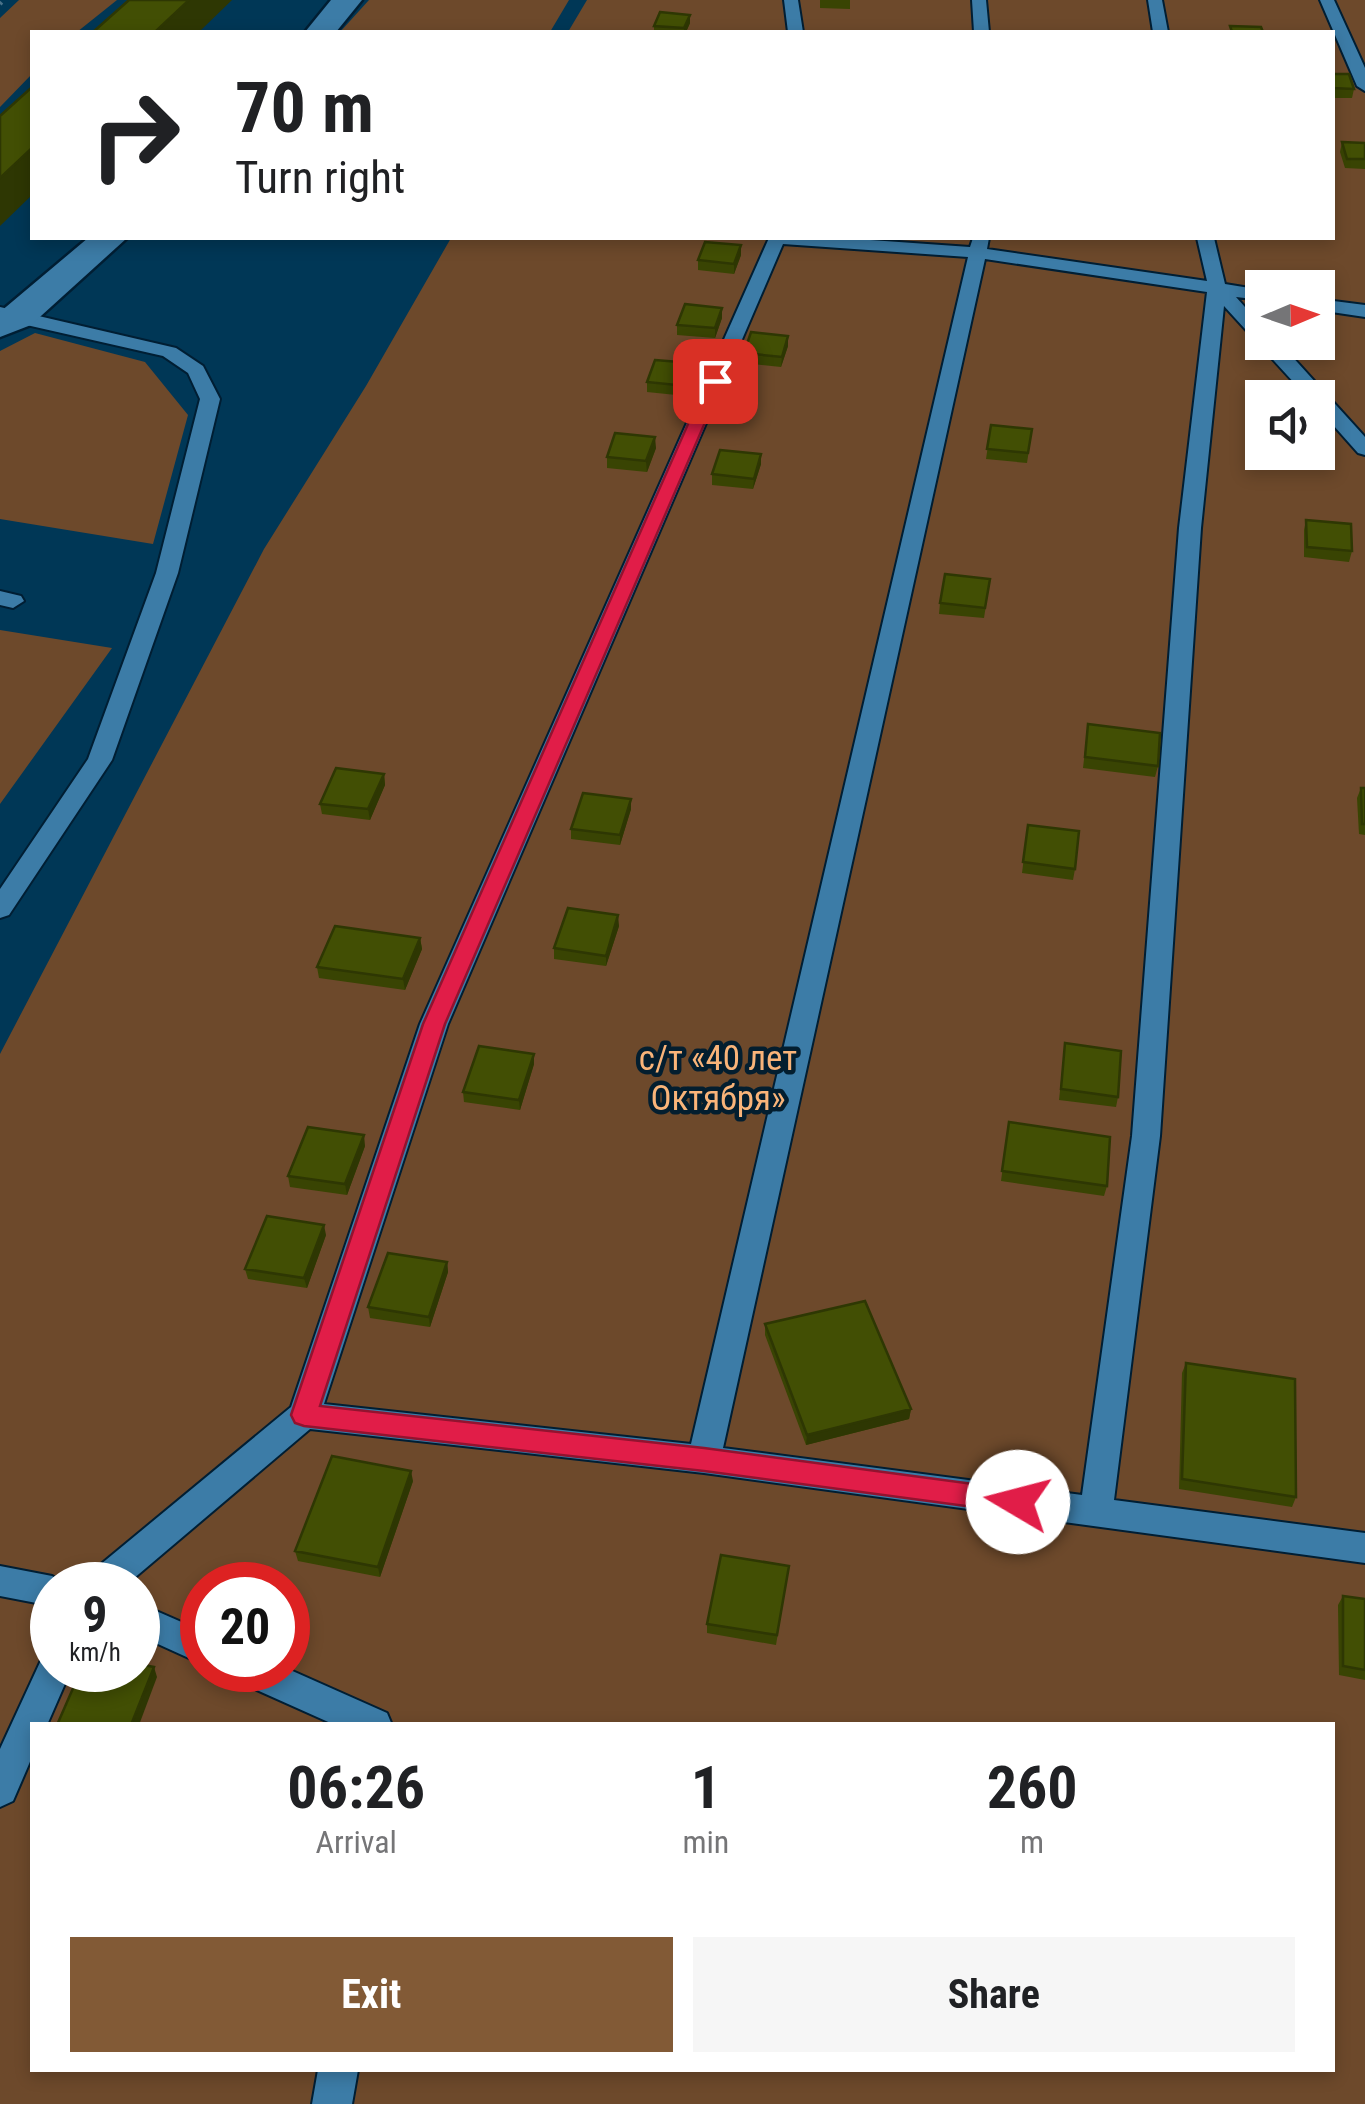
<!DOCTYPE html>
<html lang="en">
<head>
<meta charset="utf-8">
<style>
	:root { --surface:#fff; --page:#f6f6f6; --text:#202124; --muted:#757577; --accent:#825a36 }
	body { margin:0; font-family:"Roboto Condensed",sans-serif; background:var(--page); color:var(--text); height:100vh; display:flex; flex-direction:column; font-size:38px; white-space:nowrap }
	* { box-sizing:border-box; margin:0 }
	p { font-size:32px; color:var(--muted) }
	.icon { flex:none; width:55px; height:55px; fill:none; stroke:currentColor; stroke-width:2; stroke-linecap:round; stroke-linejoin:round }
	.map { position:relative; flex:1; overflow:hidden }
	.details { position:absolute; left:30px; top:1722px; width:1305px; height:350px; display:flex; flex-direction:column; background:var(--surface); border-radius:0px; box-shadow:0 5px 15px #0003 }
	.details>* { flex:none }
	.hud { position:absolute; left:30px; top:30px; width:1305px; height:210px; border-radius:0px; box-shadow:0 5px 15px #0003; background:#fff; color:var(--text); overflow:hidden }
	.needle { width:65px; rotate:88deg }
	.fabs { position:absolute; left:1245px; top:270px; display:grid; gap:20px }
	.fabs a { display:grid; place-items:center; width:90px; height:90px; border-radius:0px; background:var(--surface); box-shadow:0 5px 15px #0003; font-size:50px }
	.speed { position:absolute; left:30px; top:1562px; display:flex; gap:20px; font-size:50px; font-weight:700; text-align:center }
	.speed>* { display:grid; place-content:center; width:130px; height:130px; border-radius:50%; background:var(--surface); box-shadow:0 5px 15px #0003; line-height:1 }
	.speed small { font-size:25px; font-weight:400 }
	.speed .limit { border:15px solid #d22; background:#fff; color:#111 }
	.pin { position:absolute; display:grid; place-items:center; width:85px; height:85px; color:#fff; margin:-42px; border-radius:20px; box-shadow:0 5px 15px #0006 }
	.me { position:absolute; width:110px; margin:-55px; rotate:278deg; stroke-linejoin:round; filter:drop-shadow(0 0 8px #0008) }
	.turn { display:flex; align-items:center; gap:35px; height:210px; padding:0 40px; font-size:45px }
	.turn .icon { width:130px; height:130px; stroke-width:2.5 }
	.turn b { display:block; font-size:70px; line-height:85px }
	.eta { display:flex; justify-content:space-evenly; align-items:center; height:170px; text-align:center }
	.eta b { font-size:60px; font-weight:700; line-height:70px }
	.primary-button { display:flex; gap:20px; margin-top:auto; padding:20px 40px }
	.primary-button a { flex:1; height:115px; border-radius:0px; background:var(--accent); color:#fff; font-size:40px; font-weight:700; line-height:115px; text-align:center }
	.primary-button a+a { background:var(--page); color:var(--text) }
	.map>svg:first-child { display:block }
</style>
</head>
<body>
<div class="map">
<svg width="1365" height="2104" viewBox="0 0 1365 2104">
	<rect width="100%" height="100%" fill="#003756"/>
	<!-- green -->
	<path fill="#6d492b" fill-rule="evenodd" d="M19,0h98l-40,32h-45v42l-32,33v-89z
		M369,0h200l-19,32h-210z
		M587,0h778v2104h-1365v-1050l264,-505 102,-163 85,-148h881v-206h-764zM1262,288h56v54h-56zM1262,398h56v54h-56zM52,1585h86v85h-86zM202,1585h86v85h-86zM32,1725h1300v345h-1300z
		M35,333l110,29 43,53 -35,129 -153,-25v-168z
		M0,630l112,18 -112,156z"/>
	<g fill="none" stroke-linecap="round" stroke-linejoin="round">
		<!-- service casing -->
		<g stroke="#001e33" stroke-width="4">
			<path id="service" d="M784,0h14l5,32h-15z
				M972,0h14l3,32h-15z
				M1148,0h14l6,32h-15z
				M1320,0h14l31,68v23l-8,-5z
				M769,238h73l128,9 3,-9h16l-2,11 220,32 -10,-43h17l11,46 37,6v10l-26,-3 26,29v16h17l86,95v18l-7,-2 -40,-45v-10h-10l-84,-92 -23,222 -41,608 -46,364 251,33v30l-661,-90 -394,-44 -184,156h-42l5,-11 202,-167 129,-383zM783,244l185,13 -277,1187 -367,-40 124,-380zM985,259l222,33 -28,236 -47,608 -50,359 -359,-47z
				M1318,299l47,6v12l-47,-7z
				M0,307l176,41 27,18 17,33 -42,174 -66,187 -103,155 -9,3v-29l88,-130 68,-186 44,-174 -12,-26 -25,-17 -163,-37z
				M0,591l21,5 3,5 -11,7 -13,-3z
				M0,1566l52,10 14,9h-14v21l-52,-10z
				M138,1603l64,28v33l-64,-29z
				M52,1654v16h19l-24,55h-15v32l-19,44 -13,6v-58l42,-91z
				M288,1669l99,44 5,12h-57l-96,-43 -5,-12z
				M318,2070h40l-6,34h-40z"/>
		</g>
		<!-- minor casing -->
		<g stroke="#001e33" stroke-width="5">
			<path id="minor" d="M331,0h31l-26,32h-31z
				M88,238h39l-96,87 -31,12v-25z"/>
		</g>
		<!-- path -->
		<path stroke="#4b738a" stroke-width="4" stroke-dasharray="2.5 5" stroke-linecap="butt" d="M0,4l4,-4"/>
		<!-- service -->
		<use href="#service" fill="#3c7ca7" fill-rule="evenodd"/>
		<!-- minor -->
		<use href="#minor" fill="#3c7ca7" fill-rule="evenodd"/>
	</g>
	<!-- wall -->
	<path fill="#394403" d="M820,0h30v9l-30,-1z
		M690,15v8l-4,9h-32v-6z
		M1332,74l22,15 -2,9h-20z
		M1342,142l23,1v26l-20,-1 -5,-16z
		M741,255l-7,19 -36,-4v-10z
		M722,318l-7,20 -38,-3v-10z
		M788,346l-7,21 -37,-4v-10z
		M693,363v10l-7,23 -39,-4v-10z
		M991,425l41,4 -5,34 -41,-4z
		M656,448l-9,24 -40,-4v-11z
		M761,454v10l-8,25 -41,-4v-11z
		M1306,520l46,31 -3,11 -45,-5v-27z
		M990,579l-6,39 -45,-4 1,-11z
		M1088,724l70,42 -3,11 -72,-9z
		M384,774l1,11 -15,35 -48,-6 -2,-10z
		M1361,788h4v47l-6,-1 -2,-36z
		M631,799v10l-11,36 -49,-6v-10z
		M1028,825l47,44 -2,11 -51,-7z
		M619,926l-13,40 -52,-7v-11z
		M420,938l2,11 -17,41 -86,-12 -2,-11z
		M1065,1043l53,54 -2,10 -57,-7z
		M534,1054v10l-14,46 -56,-8 -1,-10z
		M1009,1122l98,64 -3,10 -103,-15z
		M365,1146l-18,49 -57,-8 -2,-11z
		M326,1235l-19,53 -59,-9 -3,-10z
		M447,1262l1,10 -18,55 -60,-9 -2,-11z
		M765,1324l146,85 -2,10 -103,26 -41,-110z
		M1186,1363l110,134 -4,10 -113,-18 3,-116z
		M413,1481l-33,96 -82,-16 -3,-10z
		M789,1566l-13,79 -69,-12v-9z
		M1343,1596l22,3v81l-26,-5 -1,-70z"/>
	<!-- shaded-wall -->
	<path fill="#2e3703" d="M189,0h43l-33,32h-44z
		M690,15v8l-4,9h-2v-4z
		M32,148v47l-32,31v-48z
		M741,245v10l-7,19v-10z
		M722,308v10l-7,20v-10z
		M788,336v10l-7,21 1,-10z
		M693,363v10l-7,23v-10z
		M655,437l1,11 -9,24 -1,-11z
		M761,454v10l-8,25 1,-10z
		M384,774l1,11 -15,35 -2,-11z
		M631,799v10l-11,36v-10z
		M618,915l1,11 -13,40v-10z
		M420,938l2,11 -17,41 -2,-11z
		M534,1054v10l-14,46 -1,-10z
		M364,1135l1,11 -18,49 -2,-11z
		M324,1225l2,10 -19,53 -3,-10z
		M447,1262l1,10 -18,55 -1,-10z
		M911,1409l-2,10 -103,26 1,-10z
		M411,1471l2,10 -33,96 -2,-10z
		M154,1667l3,10 -18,48h-8z"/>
	<!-- building -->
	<path fill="#424f04" stroke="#2e3703" stroke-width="2.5" d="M129,0h60l-34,32h-62z
		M660,12l30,3 -6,13 -30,-2z
		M1230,26l31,1 2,5h-31z
		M1332,74h17l5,15 -22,-1z
		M32,87v61l-32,30v-62z
		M1342,142l23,1v16h-18z
		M705,242l36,3 -7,19 -36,-4z
		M685,304l37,4 -7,20 -38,-3z
		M751,332l37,4 -6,21 -38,-4z
		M655,360l38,3 -7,23 -39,-4z
		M991,425l41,4 -4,24 -41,-4z
		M615,433l40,4 -9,24 -39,-4z
		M720,450l41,4 -7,25 -42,-5z
		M1306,520l45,4 1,27 -45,-4z
		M945,574l45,5 -5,29 -45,-5z
		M1088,724l72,9 -2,33 -73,-9z
		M336,768l48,6 -16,35 -48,-5z
		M1361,788h4v36h-3z
		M583,793l48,6 -11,36 -49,-6z
		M1028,825l51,6 -4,38 -52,-7z
		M568,908l50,7 -12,41 -52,-8z
		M335,926l85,12 -17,41 -86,-12z
		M1065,1043l56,8 -3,46 -57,-8z
		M479,1046l55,8 -15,46 -56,-8z
		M1009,1122l101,15 -3,49 -105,-15z
		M308,1127l56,8 -19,49 -57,-8z
		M267,1216l57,9 -20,53 -59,-9z
		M388,1253l59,9 -18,55 -61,-10z
		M865,1301l46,108 -104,26 -42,-111z
		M1186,1363l109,16 1,118 -114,-18z
		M332,1456l79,15 -33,96 -83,-16z
		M721,1555l68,11 -12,69 -70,-11z
		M1343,1596l22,3v71l-22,-4z
		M138,1664l16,3 -23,58h-74l24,-55h57z"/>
	<!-- route -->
	<path fill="#e11d48" stroke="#92132f" stroke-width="2.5" d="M715,376l8,5 -278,643 -125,382 384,42 314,42 9,3 4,9 -4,8 -9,3 -314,-42 -400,-45 -9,-3 -4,-8 132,-391 284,-643z"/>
	<g text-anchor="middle" stroke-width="9" stroke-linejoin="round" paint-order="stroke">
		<!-- park labels -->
		<g font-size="35" fill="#f9b479" stroke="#031e2f">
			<text x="718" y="1070">с/т «40 лет<tspan x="718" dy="40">Октября»</tspan></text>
		</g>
	</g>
</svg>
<div class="fabs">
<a><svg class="needle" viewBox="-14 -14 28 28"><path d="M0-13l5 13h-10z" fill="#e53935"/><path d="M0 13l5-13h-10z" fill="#757577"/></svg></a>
<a><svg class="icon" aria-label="sound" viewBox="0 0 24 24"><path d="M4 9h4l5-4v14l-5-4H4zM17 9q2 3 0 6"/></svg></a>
</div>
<div class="speed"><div>9<small>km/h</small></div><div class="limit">20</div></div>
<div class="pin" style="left:715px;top:381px;background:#d93025"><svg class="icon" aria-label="arrive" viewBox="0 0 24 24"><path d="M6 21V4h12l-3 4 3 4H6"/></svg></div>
<svg class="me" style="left:1018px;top:1502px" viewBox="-20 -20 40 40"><circle r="19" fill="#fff"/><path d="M0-13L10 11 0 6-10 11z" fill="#e11d48"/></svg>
<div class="hud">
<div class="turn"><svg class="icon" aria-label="right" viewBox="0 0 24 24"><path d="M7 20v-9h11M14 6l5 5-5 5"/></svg><div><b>70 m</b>Turn right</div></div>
</div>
<section class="details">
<div class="eta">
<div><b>06:26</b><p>Arrival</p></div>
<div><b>1</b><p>min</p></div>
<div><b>260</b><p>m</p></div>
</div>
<div class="primary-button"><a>Exit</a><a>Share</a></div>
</section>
</div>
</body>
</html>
